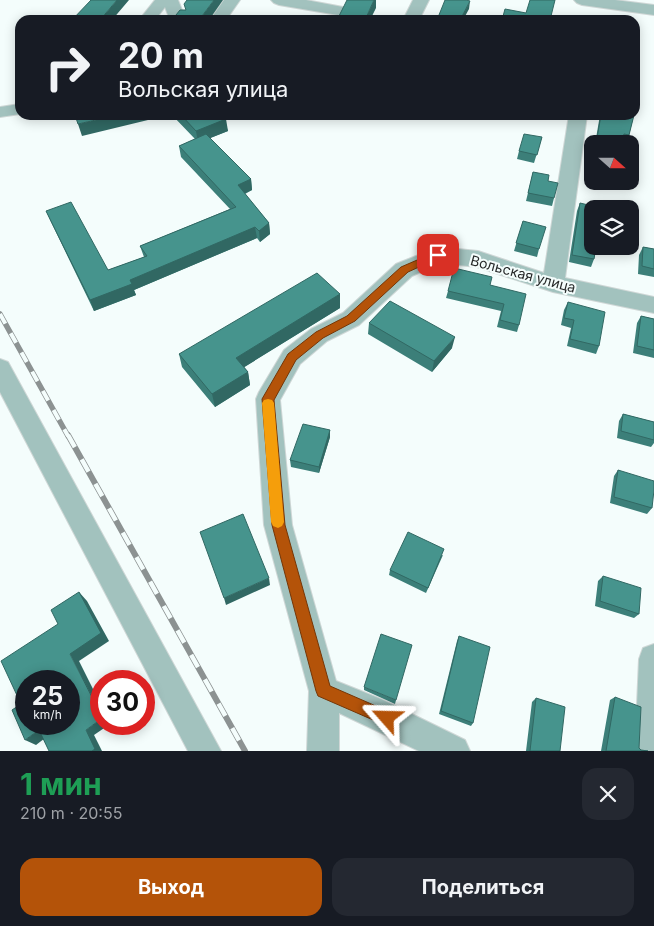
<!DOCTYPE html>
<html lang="ru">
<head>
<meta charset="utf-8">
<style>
	:root { --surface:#171b24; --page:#242831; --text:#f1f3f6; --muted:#9ea1a6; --accent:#b45309 }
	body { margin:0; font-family:Inter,sans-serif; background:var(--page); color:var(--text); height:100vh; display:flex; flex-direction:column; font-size:19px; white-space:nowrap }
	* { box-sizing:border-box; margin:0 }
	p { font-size:16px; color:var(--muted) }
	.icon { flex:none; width:28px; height:28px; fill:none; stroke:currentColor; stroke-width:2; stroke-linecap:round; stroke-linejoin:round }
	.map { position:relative; height:751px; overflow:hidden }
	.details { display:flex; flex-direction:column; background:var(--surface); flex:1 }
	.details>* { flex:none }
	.guide { position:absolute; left:15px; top:15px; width:625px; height:105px; border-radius:15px; box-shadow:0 2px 12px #0003; background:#171b24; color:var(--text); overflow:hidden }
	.needle { width:32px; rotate:111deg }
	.controls { position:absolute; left:584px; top:135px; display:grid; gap:10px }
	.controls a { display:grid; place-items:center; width:55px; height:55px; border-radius:10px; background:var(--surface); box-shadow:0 2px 12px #0003; font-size:25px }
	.speed { position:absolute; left:15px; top:670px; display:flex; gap:10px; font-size:25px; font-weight:700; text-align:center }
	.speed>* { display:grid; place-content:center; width:65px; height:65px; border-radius:50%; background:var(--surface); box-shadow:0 2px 12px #0003; line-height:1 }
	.speed small { font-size:12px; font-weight:400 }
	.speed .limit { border:8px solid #d22; background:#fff; color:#111 }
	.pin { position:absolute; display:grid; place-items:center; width:42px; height:42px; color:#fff; margin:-21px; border-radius:10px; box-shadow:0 2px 8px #0006 }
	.me { position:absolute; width:55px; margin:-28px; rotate:295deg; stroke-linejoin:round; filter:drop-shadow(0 0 4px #0008) }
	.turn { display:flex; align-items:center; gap:18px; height:105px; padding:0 20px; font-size:22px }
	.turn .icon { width:65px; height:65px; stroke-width:2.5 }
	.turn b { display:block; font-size:35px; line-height:42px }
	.round { display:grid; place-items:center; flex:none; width:52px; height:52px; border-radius:15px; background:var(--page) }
	.summary { display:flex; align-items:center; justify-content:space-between; height:85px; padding:0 20px }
	h1 { font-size:30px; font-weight:700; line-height:38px; color:#1e9e55 }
	.action { display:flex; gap:10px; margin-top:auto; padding:10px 20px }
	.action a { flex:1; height:58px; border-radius:15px; background:var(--accent); color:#fff; font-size:20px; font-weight:700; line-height:58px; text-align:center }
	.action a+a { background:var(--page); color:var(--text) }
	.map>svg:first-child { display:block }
</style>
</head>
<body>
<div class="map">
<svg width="654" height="751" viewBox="0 0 654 751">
	<rect width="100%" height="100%" fill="#f4fdfc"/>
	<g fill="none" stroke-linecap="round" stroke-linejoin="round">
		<!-- minor casing -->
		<g stroke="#cfd7d6" stroke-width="2">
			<path id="minor" d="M155,0h23l8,20h-16l-5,-13 -10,13h-16z
				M224,0h16l-14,20h-16z
				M271,0h35l37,7 3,3 -3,3 -5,2 -59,-10 -5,-2z
				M413,0h16l-10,20h-16z
				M574,0h41l39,5v10l-72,-10 -5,-2z
				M20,104v10l-20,3v-10z
				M569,115h18l-22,163 89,19v16l-101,-21 -76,-25 -37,-4 -28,13 -53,49 -32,16 -27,23 -20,36 12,125 44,156 45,18 84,41 5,11h-51l-80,-38v38h-32l2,-60 -45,-166 -8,-126 3,-7 25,-42 27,-21 32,-16 53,-49 35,-14 7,-3 40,4 66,22z
				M0,359l8,3 213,389h-33l-188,-359z
				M654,644v107h-19l4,-92 4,-11z"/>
		</g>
		<!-- minor -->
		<use href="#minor" fill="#a2c2be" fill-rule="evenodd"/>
		<!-- rail-far1 casing -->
		<g stroke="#8c9292" stroke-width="5.5">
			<path id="rail-far1" d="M0,314l68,122"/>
		</g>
		<!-- rail casing -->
		<g stroke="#8c9292" stroke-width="6">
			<path id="rail" d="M68,435l177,316"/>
		</g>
		<!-- rail-far1 -->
		<use href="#rail-far1" stroke="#f4fdfc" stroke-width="4" stroke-dasharray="11" stroke-linecap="butt"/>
		<!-- rail -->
		<use href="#rail" stroke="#f4fdfc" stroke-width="4.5" stroke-dasharray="14" stroke-linecap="butt"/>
	</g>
	<!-- wall -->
	<path fill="#3c7f79" d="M172,115h50l6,16 -18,7 41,41 1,11 -7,4 24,29 1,11 -10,8 -3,-4 -123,52 2,5 -42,16 -43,-89 -5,-11 62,59 36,-13 -4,-11 90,-37 -49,-52 -2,-11 16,-7z
		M600,115h34l-5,20 -3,8 -4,-1 -1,2h-26z
		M542,137l-8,26 -17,-4 2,-8z
		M592,155v11h-2z
		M533,172l15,9 6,17 -2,8 -26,-5z
		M580,203l22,45 -3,7h-4l-1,4 -3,8 -22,-5 8,-51z
		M523,221l16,28 -2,8 -23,-6z
		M643,247l11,2v28l-16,-3 1,-19z
		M490,285l29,40 -2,7 -20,-5 4,-16 -55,-13 2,-7z
		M340,294v14l-96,59 4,5 2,13 -35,22 -33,-40 -3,-13z
		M568,302l31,44 -3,8 -29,-8 4,-18 -10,-3 3,-15z
		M641,316l13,3v39l-21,-5 4,-30z
		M369,323l83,25 -20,24 -64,-38z
		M623,414l31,8v21l-3,4 -34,-9 2,-17z
		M330,430v7l-11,36 -28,-6 -1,-7z
		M618,470l34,38 -5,6 -37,-11 4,-27z
		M443,555l-17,38 -37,-18 1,-5z
		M603,576l36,38 -5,4 -39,-12 3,-25z
		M459,636l14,87 -2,3 -32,-12 18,-73z
		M364,687l32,13 -1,4 -31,-14z
		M615,697l24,51 2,2 7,1h-47l9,-51z
		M536,698l24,53h-34l6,-49z"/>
	<!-- shaded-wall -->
	<path fill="#316863" d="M117,0h12l-17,20h-12z
		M214,0h9l-14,20h-10z
		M374,0h2v8l-6,12h-5z
		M470,1l-1,8 -6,11h-3z
		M118,115h28l2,5 -66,16 -4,-12z
		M226,119l2,12 -30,12 -2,-12z
		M251,179l1,11 -13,6 -1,-11z
		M269,223l1,11 -10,8 -1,-11z
		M255,227l2,11 -123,52 2,5 -42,16 -4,-11 40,-20z
		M340,294v14l-102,63 -2,-13z
		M455,337l-3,11 -20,24 2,-11z
		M248,372l2,13 -35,22 -3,-13z
		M330,430v7l-11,36v-6z
		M269,578l1,7 -44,20 -2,-7z
		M79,592l8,9 22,40 -30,20 22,44v10l-31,-61z
		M101,719v5h9l-16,11 8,16h-10l-6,-21z
		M39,730l10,5 -13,10 -11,-5z"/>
	<!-- building -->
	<path fill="#46948d" stroke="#316863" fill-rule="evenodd" d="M91,0h26l-17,20h-28z
		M187,0h27l-15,20h-27l8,-10h6l-2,-6z
		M347,0h27l-9,20h-28z
		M445,0h21l4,1 -10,19h-23z
		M530,0h25l-5,20h-48l3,-11 21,4z
		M635,100h2l-2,9z
		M75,115h43l-40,9z
		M181,115h41l4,4 -30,12z
		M601,115h33l-5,20 -5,-1 -3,10h-25z
		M206,134l45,45 -13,6 31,38 -10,8 -4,-4 -125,53 2,4 -42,16 -44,-89 25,-9 37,68 39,-14 -7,-10 96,-39 -57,-61z
		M524,134l18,3 -5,18 -18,-4z
		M533,172l16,3 -1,6 10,2 -4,15 -26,-5z
		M580,203l25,6h-13v37h10v2l-6,-2 -2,13 -22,-4z
		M523,221l23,6 -7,22 -23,-6z
		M643,247l11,2v20l-12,-3z
		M454,268l38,9 -2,8 36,9 -7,31 -19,-5 4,-16 -56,-13z
		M317,273l23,21 -104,64 12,14 -36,22 -33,-40z
		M390,301l65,36 -21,24 -65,-38z
		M568,302l37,10 -6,34 -29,-7 4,-19 -10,-2z
		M641,316l13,3v31l-17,-4z
		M623,414l31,8v18l-33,-9z
		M303,424l27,6 -11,37 -29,-7z
		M618,470l36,11v9l-2,18 -38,-11z
		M243,514l26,64 -45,20 -24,-66z
		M408,532l36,17 -16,39 -38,-18z
		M603,576l38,12 -2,26 -39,-13z
		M79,592l22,41 -31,21 31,61v4l-15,11 9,19 -3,2h-43l-10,-21 -14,10 -13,-30 9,-6 -20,-43 57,-37 -7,-14zM26,681h43v43h-43z
		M381,634l31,11 -16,55 -32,-13z
		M459,636l31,11 -17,76 -32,-12z
		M615,697l26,10 -2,41 2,2 7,1h-42z
		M536,698l29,9 -5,44h-30z"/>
	<!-- route -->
	<path fill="#b45309" stroke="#753606" d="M438,251l3,1v5l-33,15 -53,49 -32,17 -27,22 -22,40 11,125 45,161 62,27 2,5 -2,5 -5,3 -69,-30 -2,-5 -44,-166 -10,-126 26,-45 28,-22 31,-16 54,-49z"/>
	<!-- slow -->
	<path fill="#f59e0b" d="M268,399l4,1 2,3 10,119 -2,4 -4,2 -5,-2 -2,-4 -9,-119 2,-3z"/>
	<g text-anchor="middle" stroke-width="4" stroke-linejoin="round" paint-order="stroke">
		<!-- street labels -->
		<g font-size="14" fill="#272a2a" stroke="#f4fdfc">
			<text transform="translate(523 274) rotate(15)" y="5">Вольская улица</text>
		</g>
	</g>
</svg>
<div class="controls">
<a><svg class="needle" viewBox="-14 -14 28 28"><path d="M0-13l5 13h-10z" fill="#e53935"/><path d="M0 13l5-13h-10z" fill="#9ea1a6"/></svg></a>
<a><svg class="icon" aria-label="layers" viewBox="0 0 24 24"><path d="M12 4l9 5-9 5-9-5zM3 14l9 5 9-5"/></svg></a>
</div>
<div class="speed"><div>25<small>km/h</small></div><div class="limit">30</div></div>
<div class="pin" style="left:438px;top:255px;background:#d93025"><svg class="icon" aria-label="arrive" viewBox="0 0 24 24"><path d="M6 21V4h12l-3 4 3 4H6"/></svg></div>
<svg class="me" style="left:387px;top:718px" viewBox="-20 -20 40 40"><path d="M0-17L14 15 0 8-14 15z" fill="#b45309" stroke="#fff" stroke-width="4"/></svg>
<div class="guide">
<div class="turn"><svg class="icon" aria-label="right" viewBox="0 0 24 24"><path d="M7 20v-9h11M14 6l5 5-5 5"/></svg><div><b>20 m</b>Вольская улица</div></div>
</div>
</div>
<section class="details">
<div class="summary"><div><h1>1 мин</h1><p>210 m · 20:55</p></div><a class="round"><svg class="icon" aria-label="close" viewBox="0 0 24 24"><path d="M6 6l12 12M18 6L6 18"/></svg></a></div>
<div class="action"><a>Выход</a><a>Поделиться</a></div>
</section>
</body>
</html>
